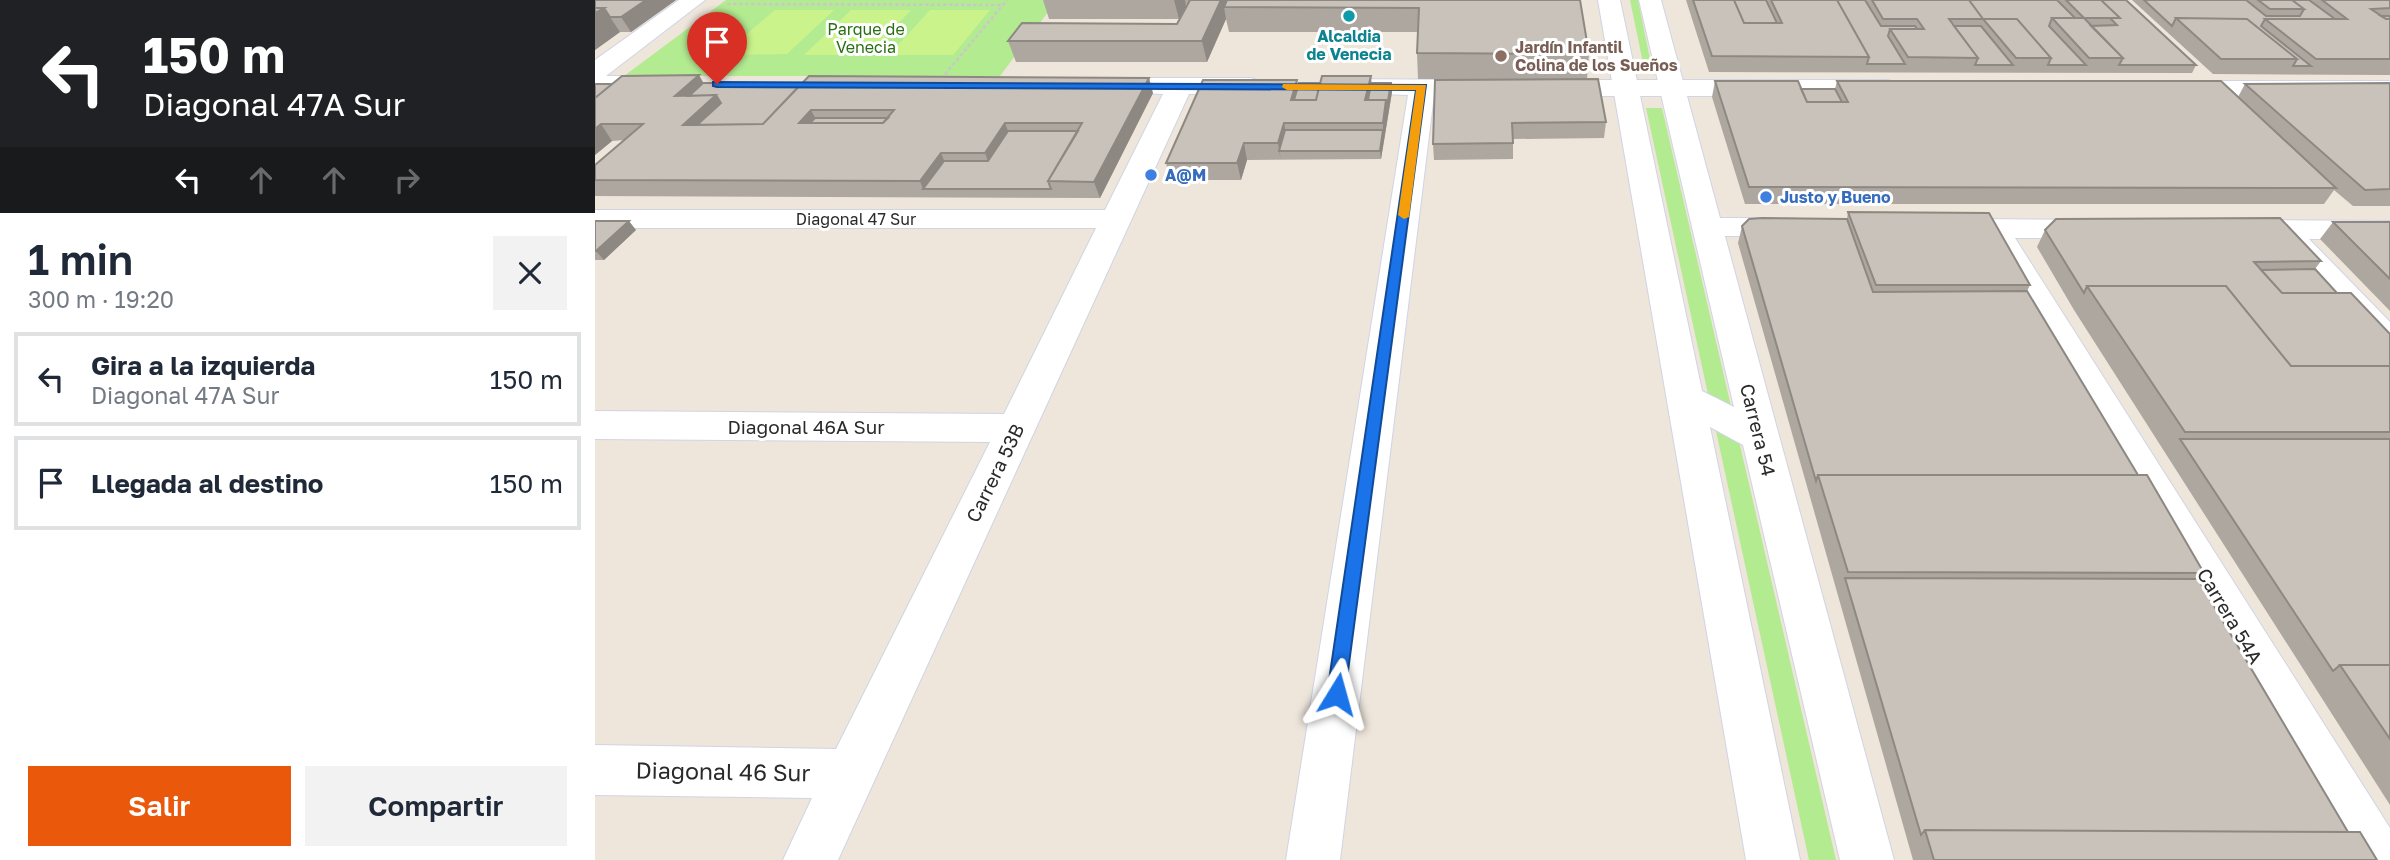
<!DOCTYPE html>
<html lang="es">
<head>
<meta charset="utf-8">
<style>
	:root { --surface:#fff; --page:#f2f2f3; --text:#1f2937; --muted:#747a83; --line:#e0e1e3; --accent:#ea580c }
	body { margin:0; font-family:"Golos Text",sans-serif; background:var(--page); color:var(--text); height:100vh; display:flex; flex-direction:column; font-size:26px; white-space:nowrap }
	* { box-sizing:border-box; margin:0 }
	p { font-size:23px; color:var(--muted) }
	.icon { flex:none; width:38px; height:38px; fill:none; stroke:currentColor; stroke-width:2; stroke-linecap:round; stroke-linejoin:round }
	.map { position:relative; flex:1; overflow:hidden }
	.drawer { display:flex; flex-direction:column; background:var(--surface); width:595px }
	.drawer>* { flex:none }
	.banner { background:#202124; color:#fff; overflow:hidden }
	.pin { position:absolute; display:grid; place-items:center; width:60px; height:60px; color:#fff; margin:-72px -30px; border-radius:50% 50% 50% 0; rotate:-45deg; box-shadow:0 0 7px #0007 }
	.pin .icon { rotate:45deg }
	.me { position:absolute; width:77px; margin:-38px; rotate:8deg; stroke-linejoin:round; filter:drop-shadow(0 0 5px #0008) }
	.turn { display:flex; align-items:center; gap:24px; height:147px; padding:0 28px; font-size:32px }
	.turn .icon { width:91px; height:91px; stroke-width:2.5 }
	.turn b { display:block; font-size:49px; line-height:60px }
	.lanes { display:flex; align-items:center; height:66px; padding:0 28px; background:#0003; justify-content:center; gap:35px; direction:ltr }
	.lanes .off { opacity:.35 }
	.round { display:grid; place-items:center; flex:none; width:74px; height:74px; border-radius:0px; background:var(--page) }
	.summary { display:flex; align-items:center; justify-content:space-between; height:119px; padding:0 28px }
	h1 { font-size:42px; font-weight:600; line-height:52px }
	.primary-button { display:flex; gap:14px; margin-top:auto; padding:14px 28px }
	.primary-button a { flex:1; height:80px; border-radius:0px; background:var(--accent); color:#fff; font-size:28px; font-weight:600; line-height:80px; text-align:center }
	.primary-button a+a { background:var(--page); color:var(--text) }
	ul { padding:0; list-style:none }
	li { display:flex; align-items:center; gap:21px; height:94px; margin:0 14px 10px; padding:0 14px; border:4px solid var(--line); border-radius:0px }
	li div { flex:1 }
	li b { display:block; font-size:26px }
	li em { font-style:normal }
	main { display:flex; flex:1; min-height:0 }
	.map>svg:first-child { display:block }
</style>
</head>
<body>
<main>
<section class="drawer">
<div class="banner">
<div class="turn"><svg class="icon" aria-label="left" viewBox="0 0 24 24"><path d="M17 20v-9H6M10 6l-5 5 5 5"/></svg><div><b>150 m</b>Diagonal 47A Sur</div></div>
<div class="lanes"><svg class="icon" aria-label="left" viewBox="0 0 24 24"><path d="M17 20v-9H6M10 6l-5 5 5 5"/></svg><svg class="icon off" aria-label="ahead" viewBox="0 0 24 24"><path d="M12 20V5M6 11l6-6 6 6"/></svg><svg class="icon off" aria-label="ahead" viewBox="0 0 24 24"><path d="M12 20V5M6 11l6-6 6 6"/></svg><svg class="icon off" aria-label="right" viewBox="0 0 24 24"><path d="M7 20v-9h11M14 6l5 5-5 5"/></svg></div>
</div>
<div class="summary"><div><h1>1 min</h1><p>300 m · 19:20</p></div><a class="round"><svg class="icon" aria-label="close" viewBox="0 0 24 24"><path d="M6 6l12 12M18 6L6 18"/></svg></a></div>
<ul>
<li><svg class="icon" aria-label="left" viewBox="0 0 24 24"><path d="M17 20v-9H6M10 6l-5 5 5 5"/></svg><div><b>Gira a la izquierda</b><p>Diagonal 47A Sur</p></div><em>150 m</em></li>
<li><svg class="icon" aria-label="arrive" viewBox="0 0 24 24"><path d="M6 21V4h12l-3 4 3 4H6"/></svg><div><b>Llegada al destino</b></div><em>150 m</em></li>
</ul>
<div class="primary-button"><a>Salir</a><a>Compartir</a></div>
</section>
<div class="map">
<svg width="1795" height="860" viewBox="0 0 1795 860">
	<rect width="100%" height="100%" fill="#eee5db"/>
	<!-- green -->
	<path fill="#b3eb91" d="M131,0h382l-54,4 -54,72h-376z
		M1035,0h8l13,64 -8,-1z
		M1051,108h16l174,752h-27z"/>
	<!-- pitch -->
	<path fill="#cbf38b" d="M180,10h59l-47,44 -65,1z
		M256,10h60l-42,45h-65z
		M335,10h60l-37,45h-64z"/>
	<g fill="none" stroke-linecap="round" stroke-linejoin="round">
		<!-- minor casing -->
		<g stroke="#d0d4e5" stroke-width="2">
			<path id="minor" d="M84,0h26l-99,76h60l9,3 4,5 -4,5 -80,2v-31z
				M503,78h153l9,3 4,5 -4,5 -9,3h-62l-351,766h-55l29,-62 -217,-3v-50l241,4 154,-307 -395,-3v-28l409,3 92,-186h-501v-18h510l58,-116 -74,-3 -4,-5 4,-5z
				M744,79l146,1 9,3 4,5 -4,5 -60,2 -94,765h-54l122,-765 -78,-3 -4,-5 4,-5z
				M951,80h342l9,3 4,5 -4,5 -9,3h-342l-9,-3 -4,-5 4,-5z
				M1581,81h214v16h-214l-9,-3 -4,-5 4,-5z
				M1112,218h86l11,2 4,7 -4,7 -11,2h-86l-11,-2 -4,-7 4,-7z
				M1377,219l125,1 11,2 4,7 -4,7 -11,2h-82l375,590v32h-42l-361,-617 4,-6 -30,-2 -4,-7 4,-7z
				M1643,220l152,1v18h-81l81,83v33l-12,-4 -104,-112 -47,-3 -4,-7 4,-7z"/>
		</g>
		<!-- tertiary casing -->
		<g stroke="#d0d4e5" stroke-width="2">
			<path id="tertiary" d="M1003,0h22l82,391 32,16 -95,-407h22l233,860h-54l-97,-415 -33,-18 90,433h-54z"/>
		</g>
		<!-- path -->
		<path stroke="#c8c8c8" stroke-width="2.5" stroke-dasharray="3.5 2.5" stroke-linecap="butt" d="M132,4l276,1
			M346,79l66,-79"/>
		<!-- minor -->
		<use href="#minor" fill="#fff" fill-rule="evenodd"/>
		<!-- tertiary -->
		<use href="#tertiary" fill="#fff" fill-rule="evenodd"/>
	</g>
	<!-- wall -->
	<path fill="#ada7a0" d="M0,0h81l-45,32h-11l-25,18z
		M448,0h537l9,54 -2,25 19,43 -2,16 -91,1v20l-79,1 -1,-16 127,-65h-142l-1,-26 1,-21h-189l-3,-13 -19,43h-191l-8,-21 169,-17 11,-20h-2v2l-7,13h-130z
		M1091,0h440l70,65 -4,8 -483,-1z
		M1537,0h258v75l-177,-1z
		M776,76v7h20l1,9 -11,67 -134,1 -6,20h-71l-4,-17 132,-77z
		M1120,81l86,8h34l2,-8 401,16 7,-13 145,-1v123h-37l-19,-16 -10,14h-579l-33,-107z
		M108,83l450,10 -53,105 -505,-2v-31l29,-25 -12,1 -17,14v-71z
		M1253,212l182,73 -3,6 111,184 66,98 -6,6 150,253 29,28h-464l-175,-617 4,-17 105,-7z
		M0,221l41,9 -32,30h-9z
		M1738,222h57v89l-70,-72z
		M1450,230l276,31 -6,8 22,24 53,41v471l-316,-495 -37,-63z"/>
	<!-- shaded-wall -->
	<path fill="#8d8882" d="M51,0h30l-45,32 -10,-15z
		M579,0h11l1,6 -7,13z
		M626,0h9l-6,7 2,12 -19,43 -5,-21z
		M9,8l16,24 -25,18v-37z
		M104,75l9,16 -13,12 -20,-7z
		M776,76l1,15 -5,25 -2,-16z
		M554,78l4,15 -53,105 -6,-16z
		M702,80l2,15 -3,13 -5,-8z
		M796,83l1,9 -11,67 -1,-8 3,-21v-7l3,-23z
		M121,95l10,16 -23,22 -20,-8z
		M216,110l9,17 -21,-4z
		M410,123l6,16 -20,31 -6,-17z
		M689,123l3,16 -8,12 2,9 -3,-17z
		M6,124l11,17 -17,14v-26z
		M649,143l3,17 -6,20 -4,-17z
		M346,153l7,17 -25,19 -3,-8z
		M34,221l7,9 -32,30 -8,-9z"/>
	<!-- building -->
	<path fill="#c9c2ba" stroke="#8d8882" stroke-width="2" fill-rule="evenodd" d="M0,0h51l-25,17h-11l-6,-9h-9z
		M595,0h31l-19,41h-194l14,-18 155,1z
		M632,0h353l9,54 -172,-1 2,-45 -195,-1z
		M1098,0h41l10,23h38l-11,-23h66l32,57 -157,-1z
		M1139,0h32l11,23h-33z
		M1242,0h28l16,26h34l2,3h-27l-2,7 17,28h-38l2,-7z
		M1277,0h97l14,19h-34l29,39 -70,-1 -18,-28h34l-7,-10h-34z
		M1374,0h88l18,18h-23l-3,8 37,39h-38l3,-7 -34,-39h-34z
		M1471,0h35l19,18h-36z
		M1506,0h25l70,65h-77l4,-7 -32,-32 26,-1 -7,-7h10z
		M1549,0h102l20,16h34l4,-7 -12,-9h17l26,19h-70l-4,7 50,40h-18l4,-7 -50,-40 -71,-1 -4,8z
		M1663,0h34l12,9h-34z
		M1727,0h68v8l-19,1 15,10h4v40h-74l-51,-40h82z
		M0,8h9l-9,5z
		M1786,16h9v3h-4z
		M1457,18h32l39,40h-34z
		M1581,18l71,1 50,40h-76z
		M1388,19h34l34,39h-35z
		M1359,26h27l32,39h-38l3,-7z
		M104,75l-24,21 41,-1 -33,30 80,-1 46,-48 340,2 -55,104 -46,-1 34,-58h-77l-20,30h-44l-21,28 -325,-1v-15l48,-41h-42l-6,5v-31l27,-22zM216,110h83l-11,13h-84z
		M727,76h49l-6,24h21l-3,23h-99l-6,20h-34l-7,20h-71l37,-83h94l-6,20h25z
		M1003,79l8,43 -94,1 1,20 -80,1 2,-64z
		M1120,81h83l9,21h41l-11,-21h384l115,107 -587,-1z
		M108,83h99l-39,41 -66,1 24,-22 -5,-8 -27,1z
		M704,83h21l-4,17h-22z
		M776,83h20l-4,24 -1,-7h-18z
		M1795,83v106l-25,1 -120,-106z
		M0,84h17l-17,14z
		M1206,89h34l7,13h-35z
		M220,118h73l-5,5h-73z
		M690,130h98l-3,21h-101z
		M413,131h70l-30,50 3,8h-128l21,-28h44z
		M1253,212l141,1 41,72h-154z
		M1167,218l85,1 26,73 154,-1 111,184h-320l-2,6 -74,-255 7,-7z
		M1685,218l41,43 -67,1 28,31h69l39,41v32h-99l-65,-80h-139l-3,7 -39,-63 11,-11z
		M0,221h34l-33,30h-1z
		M1738,222h57v57z
		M1720,269l22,24h-55l-21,-23z
		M1492,286h139l65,80h99v66h-205z
		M1585,439h210v226h-50l-7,6z
		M1223,475h329l57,98 -356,-1z
		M1250,578l353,1 150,253 -423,-2 -4,5z
		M1745,665h50v74z
		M1330,830l435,2 17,28h-443z"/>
	<!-- route -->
	<path fill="#1a73e8" stroke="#114b97" stroke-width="2" d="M118,82l713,3 -82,616 -7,2 -7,-2 -3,-7 89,-604 -699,-3 -4,-1z"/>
	<!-- slow -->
	<path fill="#f59e0b" d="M688,84l143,1 -17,132 -5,2 -6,-4 18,-125h-129l-5,-3z"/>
	<!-- markers -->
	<circle fill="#0f9aa8" stroke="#fff" stroke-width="2.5" cx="754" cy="16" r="7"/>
	<circle fill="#8d6e63" stroke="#fff" stroke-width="2.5" cx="906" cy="56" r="7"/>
	<g fill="#3f7fe0" stroke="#fff" stroke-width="2.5">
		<circle cx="556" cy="175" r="7"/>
		<circle cx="1171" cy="197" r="7"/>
	</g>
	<g text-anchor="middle" stroke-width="6" stroke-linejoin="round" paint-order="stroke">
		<!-- far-park labels -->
		<g font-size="16" fill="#296f12" stroke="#fff">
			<text x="271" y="35">Parque de<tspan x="271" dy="18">Venecia</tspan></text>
		</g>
		<!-- far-culture labels -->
		<g font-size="16" font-weight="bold" fill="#0d838f" stroke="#fff">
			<text x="754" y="42">Alcaldia<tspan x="754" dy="18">de Venecia</tspan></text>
		</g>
		<!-- far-education labels -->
		<g font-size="16" font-weight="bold" fill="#785e54" stroke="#fff" text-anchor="start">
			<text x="920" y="53">Jardín Infantil<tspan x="920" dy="18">Colina de los Sueños</tspan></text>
		</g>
		<!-- far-shop labels -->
		<g font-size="16" font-weight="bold" fill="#366cbe" stroke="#fff" text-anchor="start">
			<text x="570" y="181">A@M</text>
			<text x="1185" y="203">Justo y Bueno</text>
		</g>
		<!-- far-street labels -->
		<g font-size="16" fill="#2a2a2a" stroke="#fff">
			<text x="261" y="225">Diagonal 47 Sur</text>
		</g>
		<!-- street labels -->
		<g font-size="19" fill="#2a2a2a" stroke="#fff">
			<text x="211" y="434">Diagonal 46A Sur</text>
			<text transform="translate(1163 430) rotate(76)" y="7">Carrera 54</text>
			<text transform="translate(400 473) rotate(-64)" y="7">Carrera 53B</text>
			<text transform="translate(1635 616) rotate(59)" y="7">Carrera 54A</text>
		</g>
		<!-- near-street labels -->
		<g font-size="23" fill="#2a2a2a" stroke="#fff">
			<text transform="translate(128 772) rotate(1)" y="8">Diagonal 46 Sur</text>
		</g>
	</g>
</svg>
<div class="pin" style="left:122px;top:84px;background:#d93025"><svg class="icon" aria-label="arrive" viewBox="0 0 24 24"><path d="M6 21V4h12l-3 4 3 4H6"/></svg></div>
<svg class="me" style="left:742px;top:694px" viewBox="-20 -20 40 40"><path d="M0-17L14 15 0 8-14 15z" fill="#1a73e8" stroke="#fff" stroke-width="4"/></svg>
</div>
</main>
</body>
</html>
